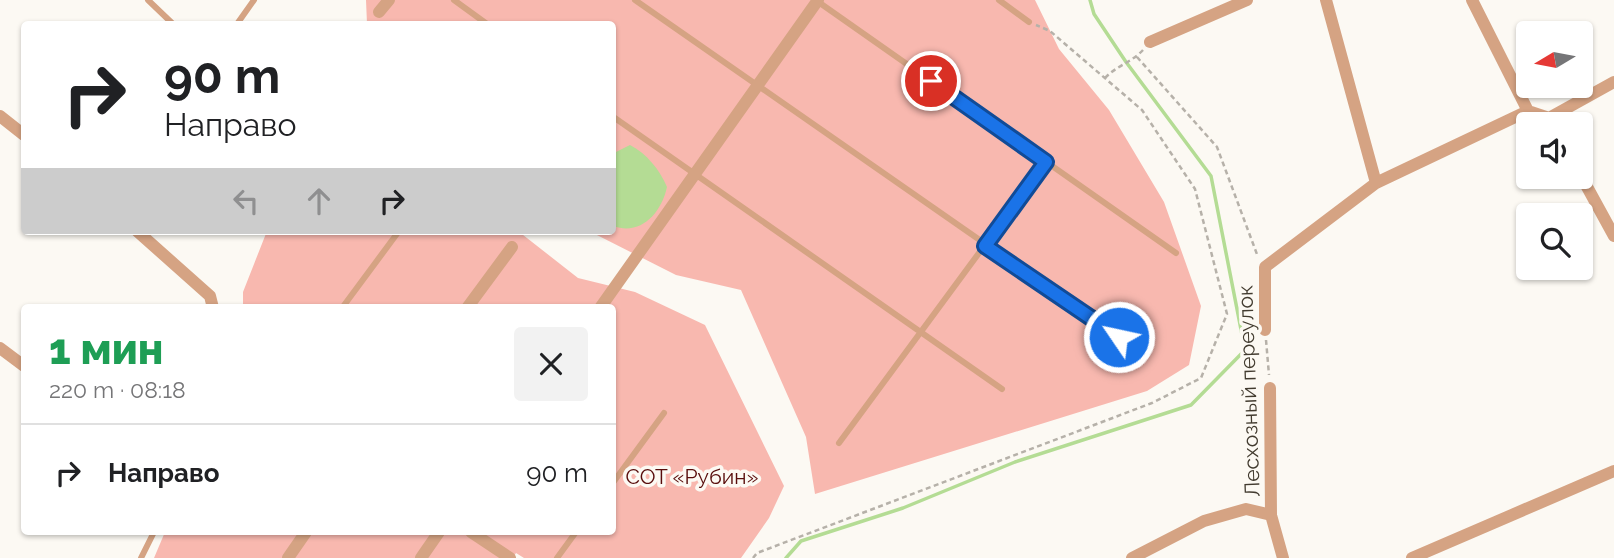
<!DOCTYPE html>
<html lang="ru">
<head>
<meta charset="utf-8">
<style>
	:root { --surface:#fff; --page:#f2f2f2; --text:#202124; --muted:#757577; --line:#e0e0e0 }
	body { margin:0; font-family:Raleway,sans-serif; background:var(--page); color:var(--text); height:100vh; display:flex; flex-direction:column; font-size:26px; white-space:nowrap }
	* { box-sizing:border-box; margin:0 }
	p { font-size:23px; color:var(--muted) }
	.icon { flex:none; width:38px; height:38px; fill:none; stroke:currentColor; stroke-width:2; stroke-linecap:round; stroke-linejoin:round }
	.map { position:relative; flex:1; overflow:hidden }
	.details { position:absolute; left:21px; top:304px; width:595px; height:231px; display:flex; flex-direction:column; background:var(--surface); border-radius:7px; box-shadow:0 2px 5px #0004 }
	.details>* { flex:none }
	.hud { position:absolute; left:21px; top:21px; width:595px; height:214px; border-radius:7px; box-shadow:0 2px 5px #0004; background:#fff; color:var(--text); overflow:hidden }
	.needle { width:46px; rotate:260deg }
	.tools { position:absolute; left:1516px; top:21px; display:grid; gap:14px }
	.tools a { display:grid; place-items:center; width:77px; height:77px; border-radius:7px; background:var(--surface); box-shadow:0 2px 5px #0004; font-size:35px }
	.pin { position:absolute; display:grid; place-items:center; width:60px; height:60px; color:#fff; margin:-30px; border:4px solid #fff; border-radius:50%; box-shadow:0 2px 7px #0007 }
	.me { position:absolute; width:77px; margin:-38px; rotate:304deg; stroke-linejoin:round; filter:drop-shadow(0 0 5px #0008) }
	.turn { display:flex; align-items:center; gap:24px; height:147px; padding:0 28px; font-size:32px }
	.turn .icon { width:91px; height:91px; stroke-width:2.5 }
	.turn b { display:block; font-size:49px; line-height:60px }
	.lanes { display:flex; align-items:center; height:66px; padding:0 28px; background:#0003; justify-content:center; gap:35px; direction:ltr }
	.lanes .off { opacity:.35 }
	.round { display:grid; place-items:center; flex:none; width:74px; height:74px; border-radius:7px; background:var(--page) }
	.head { display:flex; align-items:center; justify-content:space-between; height:119px; padding:0 28px }
	h1 { font-size:42px; font-weight:800; line-height:52px; color:#1e9e55 }
	ul { padding:0; list-style:none }
	li { display:flex; align-items:center; gap:21px; height:98px; padding:0 28px; border-top:2px solid var(--line) }
	li div { flex:1 }
	li b { display:block; font-size:26px }
	li em { font-style:normal }
	.map>svg:first-child { display:block }
</style>
</head>
<body>
<div class="map">
<svg width="1614" height="558" viewBox="0 0 1614 558">
	<rect width="100%" height="100%" fill="#fcf9f3"/>
	<!-- green -->
	<path fill="#f8b8af" d="M366,0h669l24,49 50,61 55,92 37,104 -12,59 -42,26 -332,103 -9,-57 -65,-147 -65,-15 -87,-44h23v-207h-245z
		M267,231h251l60,47 57,14 70,33 79,161 -15,32 -28,40h-217l-8,-5 -3,5h-359l11,-26h447v-224h-369v-16z"/>
	<!-- water -->
	<path fill="#b4dc94" d="M630,145c16,8 30,25 37,42 -6,27 -27,49 -54,39l-1,-68 4,-6z"/>
	<g fill="none" stroke-linecap="round" stroke-linejoin="round">
		<!-- stream -->
		<path stroke="#b4dc94" stroke-width="3.5" d="M786,558l15,-17 102,-33 112,-46 176,-57 54,-55 -34,-174 -85,-114 -32,-48 -4,-14"/>
		<!-- path -->
		<path stroke="#b6b1a9" stroke-width="2.5" stroke-dasharray="5 3.5" stroke-linecap="butt" d="M1137,57l80,90 41,110
			M1105,78c11,-12 27,-16 38,-28
			M1266,340l3,35
			M753,558l4,-5 395,-150 49,-25 26,-64 -32,-125 -53,-79 -92,-79 -14,-6"/>
		<!-- lane -->
		<path stroke="#d5a383" stroke-width="6" d="M148,0l25,24
			M454,0l33,24
			M635,0l484,337
			M999,0l30,22
			M817,1l359,252
			M237,24l17,-24
			M612,116l390,273
			M342,308l57,-77
			M839,443l207,-281
			M612,484l52,-71
			M141,558l13,-26
			M557,558l19,-26"/>
		<!-- street -->
		<path stroke="#d5a383" stroke-width="12" d="M1326,0l50,183
			M1472,0l56,111 21,7 4,6
			M379,12l10,-12
			M1150,42l97,-42
			M0,116l24,19
			M1549,118l65,-36
			M1580,174l34,62
			M137,231l73,65 3,12
			M467,308l45,-61
			M600,308l218,-308
			M1265,330v-63l111,-84 152,-72
			M0,348l24,18
			M1270,388l1,127 12,43
			M471,532l39,26
			M288,558l18,-26
			M421,558l18,-26
			M1132,558l72,-37 42,-12 25,6
			M1412,558l202,-87"/>
	</g>
	<g fill="none" stroke-linecap="round" stroke-linejoin="round">
		<!-- route casing -->
		<g stroke="#114b97" stroke-width="18">
			<path id="route" d="M931,81l115,81 -61,84 134,91"/>
		</g>
		<!-- route -->
		<use href="#route" stroke="#1a73e8" stroke-width="12"/>
	</g>
	<g text-anchor="middle" stroke-width="7" stroke-linejoin="round" paint-order="stroke">
		<!-- street labels -->
		<g font-size="21" fill="#423b2f" stroke="#fcf9f3">
			<text transform="translate(1249 391) rotate(-92)" y="7">Лесхозный переулок</text>
		</g>
		<!-- park labels -->
		<g font-size="21" fill="#580c0b" stroke="#fcf9f3">
			<text x="692" y="484">СОТ «Рубин»</text>
		</g>
	</g>
</svg>
<div class="tools">
<a><svg class="needle" viewBox="-14 -14 28 28"><path d="M0-13l5 13h-10z" fill="#e53935"/><path d="M0 13l5-13h-10z" fill="#757577"/></svg></a>
<a><svg class="icon" aria-label="sound" viewBox="0 0 24 24"><path d="M4 9h4l5-4v14l-5-4H4zM17 9q2 3 0 6"/></svg></a>
<a><svg class="icon" aria-label="search" viewBox="0 0 24 24"><circle cx="10" cy="10" r="6"/><path d="M15 15l6 6"/></svg></a>
</div>
<div class="pin" style="left:931px;top:81px;background:#d93025"><svg class="icon" aria-label="arrive" viewBox="0 0 24 24"><path d="M6 21V4h12l-3 4 3 4H6"/></svg></div>
<svg class="me" style="left:1119px;top:337px" viewBox="-20 -20 40 40"><circle r="17" fill="#1a73e8" stroke="#fff" stroke-width="3"/><path d="M0-11L8 9 0 5-8 9z" fill="#fff"/></svg>
<div class="hud">
<div class="turn"><svg class="icon" aria-label="right" viewBox="0 0 24 24"><path d="M7 20v-9h11M14 6l5 5-5 5"/></svg><div><b>90 m</b>Направо</div></div>
<div class="lanes"><svg class="icon off" aria-label="left" viewBox="0 0 24 24"><path d="M17 20v-9H6M10 6l-5 5 5 5"/></svg><svg class="icon off" aria-label="ahead" viewBox="0 0 24 24"><path d="M12 20V5M6 11l6-6 6 6"/></svg><svg class="icon" aria-label="right" viewBox="0 0 24 24"><path d="M7 20v-9h11M14 6l5 5-5 5"/></svg></div>
</div>
<section class="details">
<div class="head"><div><h1>1 мин</h1><p>220 m · 08:18</p></div><a class="round"><svg class="icon" aria-label="close" viewBox="0 0 24 24"><path d="M6 6l12 12M18 6L6 18"/></svg></a></div>
<ul>
<li><svg class="icon" aria-label="right" viewBox="0 0 24 24"><path d="M7 20v-9h11M14 6l5 5-5 5"/></svg><div><b>Направо</b></div><em>90 m</em></li>
</ul>
</section>
</div>
</body>
</html>
